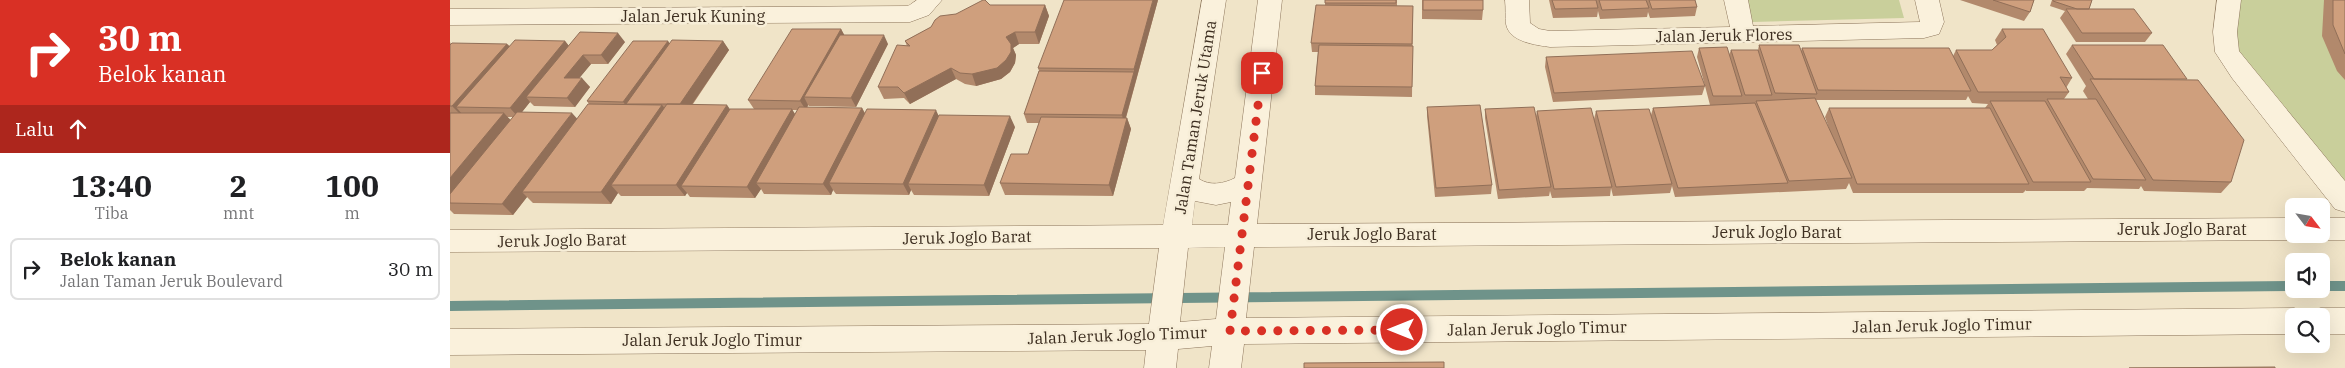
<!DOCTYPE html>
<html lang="id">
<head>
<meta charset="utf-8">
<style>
	:root { --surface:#fff; --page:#f2f2f2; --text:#202124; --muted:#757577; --line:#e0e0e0 }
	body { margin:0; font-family:"IBM Plex Serif",serif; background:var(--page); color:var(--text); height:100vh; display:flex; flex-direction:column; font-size:19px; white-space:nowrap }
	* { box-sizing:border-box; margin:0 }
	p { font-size:16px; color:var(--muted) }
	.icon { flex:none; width:28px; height:28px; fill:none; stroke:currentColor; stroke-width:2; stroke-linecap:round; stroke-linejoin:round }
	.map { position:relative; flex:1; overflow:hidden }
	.drawer { display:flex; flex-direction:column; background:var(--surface); width:450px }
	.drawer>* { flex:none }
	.guide { background:#d93025; color:#fff; overflow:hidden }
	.needle { width:32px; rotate:121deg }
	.fabs { position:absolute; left:1835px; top:198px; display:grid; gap:10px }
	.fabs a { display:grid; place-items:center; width:45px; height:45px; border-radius:8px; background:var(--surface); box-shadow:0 5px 20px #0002; font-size:25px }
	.pin { position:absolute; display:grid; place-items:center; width:42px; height:42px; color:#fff; margin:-21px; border-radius:10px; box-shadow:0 2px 8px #0006 }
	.me { position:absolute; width:55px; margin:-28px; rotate:270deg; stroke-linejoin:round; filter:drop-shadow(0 0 4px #0008) }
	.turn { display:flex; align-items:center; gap:18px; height:105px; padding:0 15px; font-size:22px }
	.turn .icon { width:65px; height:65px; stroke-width:2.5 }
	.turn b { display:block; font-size:35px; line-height:42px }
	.then { display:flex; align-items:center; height:48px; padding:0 15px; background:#0003; gap:10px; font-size:19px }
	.eta { display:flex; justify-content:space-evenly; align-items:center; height:85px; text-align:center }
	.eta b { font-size:30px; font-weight:700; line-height:35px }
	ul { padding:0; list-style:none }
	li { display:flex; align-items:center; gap:15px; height:62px; margin:0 10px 8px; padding:0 5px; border:2px solid var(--line); border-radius:8px }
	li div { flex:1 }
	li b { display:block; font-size:19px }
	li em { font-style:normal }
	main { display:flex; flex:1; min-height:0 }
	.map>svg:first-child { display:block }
</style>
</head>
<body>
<main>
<section class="drawer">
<div class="guide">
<div class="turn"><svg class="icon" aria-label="right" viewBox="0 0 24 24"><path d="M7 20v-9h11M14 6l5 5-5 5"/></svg><div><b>30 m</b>Belok kanan</div></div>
<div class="then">Lalu<svg class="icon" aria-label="ahead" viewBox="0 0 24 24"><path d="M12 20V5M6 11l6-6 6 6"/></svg></div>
</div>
<div class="eta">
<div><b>13:40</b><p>Tiba</p></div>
<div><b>2</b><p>mnt</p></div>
<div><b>100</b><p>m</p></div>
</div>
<ul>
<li><svg class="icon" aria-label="right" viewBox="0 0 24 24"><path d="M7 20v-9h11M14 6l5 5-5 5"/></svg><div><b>Belok kanan</b><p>Jalan Taman Jeruk Boulevard</p></div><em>30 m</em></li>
</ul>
</section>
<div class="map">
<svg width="1895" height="368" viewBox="0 0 1895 368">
	<rect width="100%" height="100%" fill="#f0e4c8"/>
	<!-- green -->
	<path fill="#c9cf9b" d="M1295,0h154l5,18 -152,4z
		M1783,0h112v203l-118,-148z"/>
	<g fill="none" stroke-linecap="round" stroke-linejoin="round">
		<!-- stream -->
		<path stroke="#6f938a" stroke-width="10" d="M1871,286h24
			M0,306l1844,-20"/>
		<!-- street casing -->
		<g stroke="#8d765c" stroke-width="1">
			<path id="street" d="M467,0h25l-13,15 -19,7 -460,3v-16l458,-3z
				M752,0h24l-27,179c11,7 24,5 36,-1l23,-178h24l-25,224 1037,-6v16h12l-2,3 -10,3 -1040,7 -8,71 1048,-10 11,4 2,4h-13v18l-1050,10 -3,24h-32l3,-22 -34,3 -2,19h-32l2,-18 -696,5v-26l699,-5 10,-76 -709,4v-22l713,-5zM745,201l21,4 15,-3 -3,23h-36zM775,247l-9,72 -36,3 8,-74z
				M1055,0h24l1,23 9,6 11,2 180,-4 -6,-27h24l5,26 167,-4 -5,-22h24l5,22 -5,12 -15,4 -374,9c-14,-2 -41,-5 -44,-23 -1,-7 0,-16 -1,-24z
				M1767,0h24l-4,32 2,19 106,130v31l-10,-3 -103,-131 -17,-26 -2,-20z
				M1871,218h24v22h-24l-10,-3 -2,-3h12z
				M1871,308h24v26h-24v-18h-13l2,-4z"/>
		</g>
		<!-- street -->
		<use href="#street" fill="#faf1dc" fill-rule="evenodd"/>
	</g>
	<!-- wall -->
	<path fill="#b2896c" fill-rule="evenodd" d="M708,0l-32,118h1l4,11 -18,67 -108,-1 -5,-12 28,-29 11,-31h-12l-3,-9 15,-43 -1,-3z
		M875,0h72v6h16l-1,91 -97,-2v-9l3,-34h-6l-1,-9 14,-38z
		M972,0l61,10 -1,10 -60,-1z
		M1099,0h146l2,7 -2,9 -45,2 -2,-6 -1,5 -47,2 -2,-8 -1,6 -44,1z
		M1510,0h74l-4,12 -6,9z
		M1602,0h40l-3,9 63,24 -7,9h-69l-16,-24 5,-7 -15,-5z
		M1874,0h21v80l-8,-9 -15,-35z
		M540,5h55l4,11 -10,28h-20l-6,4 3,7 -1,8 -5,9 -9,7 -25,7 -11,-2 -9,-5 -46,25 -6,-6 -20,1 -6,-12 29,-41 -2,-5 51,-27z
		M391,29l3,6 44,9 -32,63 -47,-1 -1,-1 -1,3h55l3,5 74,3 76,11 -26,69 -75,-1 -3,-5 -2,5 -73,-1 -3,-4 -2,5 -67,-1 -3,-5 -6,9 -65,-1 -3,-4 -2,3h-64l-3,-3 -7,11 -78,-1 -6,-6 -14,18 -59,-1 -4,-4v-168l1,2h56l3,2 55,-5 4,5 56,-4 -17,22h-17l-12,14 11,9 -15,20 -41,-1 -4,-4 -8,10 55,7 12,-15 -2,-3 81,-60 1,3 54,-3 6,9 -36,54 37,5h24l-6,-9zM342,110h6l-3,4zM57,117h7l-3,3z
		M1552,29l70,49 -6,10 3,4 -5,7h24l-5,-8 3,-5 -20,-32 6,-9 159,137 -10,11 -77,-2 -3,-5 -2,3 -52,-1 -3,3h-58v-1l-3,3h-170l-4,-10 -3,6 -171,8 -3,-11 -2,7 -57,3 -2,-8 -1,8 -58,2 -2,-7 -1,5 -51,3 -13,-81v-9l51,7 1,-5 57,8 2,-8 55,4 2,-7 69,-3h-12l-5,-19 -3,9 -149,7 -8,-35 1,-10 159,29 -8,-29 2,-9 30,7 2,-5h27l1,-5 42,6 1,-3 151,8 3,-6h36l5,-5 -2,-5zM1518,96l4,7 16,1 -3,4h-156l-4,9 5,14 -15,-31h151z
		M977,107l65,78 -1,9 -56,3 -8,-81z"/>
	<!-- shaded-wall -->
	<path fill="#916f58" d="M703,0h5l-34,124 -2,-9 12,-43v-3z
		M595,5l4,11 -10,28 -4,-12z
		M391,29l5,9 -42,59 4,8 -2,5 -6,-9z
		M565,32l4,12 -6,4 3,7 -1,8 -5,9 -9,7 -25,7 -4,-12 34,-37z
		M168,33l7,9 -17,22 -7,-9z
		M434,35l4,9 -32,63 -5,-9z
		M115,41l7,9 -46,47 4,5 -12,15 -8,-9z
		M218,41l6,9 -48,54 5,7 -8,-9z
		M273,41l6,9 -43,63 -6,-9z
		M57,44l8,9 -59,54 6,7 -1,1 -9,-9z
		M133,55l8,9 -19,23 -8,-9z
		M501,68l5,11 -46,25 -6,-11z
		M132,78l8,9 -15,20 -8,-9z
		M212,105l9,11 -60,69 7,8 -7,11 -10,-12z
		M277,105l8,11 -54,70 6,7 -2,3 -9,-11z
		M412,108l6,12 -39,63 4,7 -2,5 -8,-11z
		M342,109l7,12 -43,62 5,6 -6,9 -8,-11z
		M486,110l5,11 -33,63 3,6 -2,5 -6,-11z
		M54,113l11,12 -65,78v-25z
		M122,113l10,11 -60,68 5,5 -14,18 -11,-11z
		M560,116l5,11 -26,69 -5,-11z
		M677,118l4,11 -18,67 -4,-11z"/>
	<!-- building -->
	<path fill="#cf9f7d" stroke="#916f58" d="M533,0h2l5,5h55l-10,27h-20l-9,5 5,7v8l-5,8 -9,8 -25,6 -12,-1 -9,-5 -47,25 -6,-6h-20l19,-42 13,1 -5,-5 26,-14 4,-7 5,-4 16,-2z
		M614,0h89l-19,69 -96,-1z
		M875,0h71v3h-71z
		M973,0h60v10h-60z
		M1102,0h44l2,8 -43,1z
		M1149,0h47l3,8 -47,2z
		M1199,0h46l2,7 -45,2z
		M1543,0h41l-4,12z
		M1603,0h39l-3,9h-12l-24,-8z
		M1883,0h12v54l-12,-29z
		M866,5l97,1 -1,38 -101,-1z
		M1616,9h68l18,24h-70z
		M342,29h49l-41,72 -52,-1z
		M1552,29h41l29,49 -12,-1 9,15h-91l-22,-42h36l14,-13z
		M130,32l38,1 -17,22h-18l-19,23h18l-15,20 -41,-1z
		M390,35h44l-33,63 -47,-1z
		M65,40l50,1 -55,67 -54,-1z
		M222,40l51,1 -43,63h-54z
		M183,41h35l-45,61 -36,-1z
		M2,43l55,1 -55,62h-2v-61z
		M869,45l94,1 -1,41 -97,-1z
		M1309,45h40l18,49 -42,-1z
		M1622,45h91l24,34h-93z
		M1277,47l15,49h-29l-14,-48z
		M1352,48h147l22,43 -153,-1z
		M1281,50h27l14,45h-27z
		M1242,51l13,35 -151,7 -8,-36z
		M589,71l95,1 -12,43 -98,-1z
		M1640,79l108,1 46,60 -13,42 -78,-2z
		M1365,98l37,80 -63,3 -33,-80z
		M1597,99h49l50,81 -53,-1z
		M1540,101h55l46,81h-58z
		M1305,103l33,80 -110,5 -25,-80z
		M138,104l74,1 -61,87h-79z
		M217,104l60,1 -51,80h-65z
		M1030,105l12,80 -56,3 -9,-81z
		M349,107l63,1 -39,76 -67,-1z
		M1084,107l17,80 -52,3 -14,-81z
		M1141,108l21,79 -58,2 -17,-78z
		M1379,108h161l39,76h-172z
		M280,109h62l-45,78 -66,-1z
		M417,109l69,1 -33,74 -74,-1z
		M1199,109l23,75 -56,3 -20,-76z
		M67,112l55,1 -70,91 -52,-1v-9z
		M0,113h54l-54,65z
		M489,115l71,1 -26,69 -76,-1z
		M591,117l86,1 -18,67 -109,-2 11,-29h17z
		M994,362v6h-140v-5z
		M1825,367v1h-146z"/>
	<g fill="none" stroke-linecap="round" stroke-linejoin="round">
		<!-- route -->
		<path stroke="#d93025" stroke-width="9" stroke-dasharray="0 16.2" d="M812,73l-32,258 172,-1"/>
	</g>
	<g text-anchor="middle" stroke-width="5" stroke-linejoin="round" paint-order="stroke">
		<!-- street labels -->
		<g font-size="16" fill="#3d2e20" stroke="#f7eed8">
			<text x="243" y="22">Jalan Jeruk Kuning</text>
			<text transform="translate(1274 35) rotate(-1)" y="6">Jalan Jeruk Flores</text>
			<text transform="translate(745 117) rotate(-81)" y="6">Jalan Taman Jeruk Utama</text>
			<text x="1732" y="235">Jeruk Joglo Barat</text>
			<text x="1327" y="238">Jeruk Joglo Barat</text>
			<text x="922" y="240">Jeruk Joglo Barat</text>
			<text transform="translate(517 237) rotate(-1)" y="6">Jeruk Joglo Barat</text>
			<text transform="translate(112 240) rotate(-1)" y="6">Jeruk Joglo Barat</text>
			<text transform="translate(1492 325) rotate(-1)" y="6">Jalan Jeruk Joglo Timur</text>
			<text transform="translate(1087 328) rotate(-1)" y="6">Jalan Jeruk Joglo Timur</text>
			<text transform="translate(667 335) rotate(-2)" y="6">Jalan Jeruk Joglo Timur</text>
			<text x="262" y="346">Jalan Jeruk Joglo Timur</text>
		</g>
	</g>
</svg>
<div class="fabs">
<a><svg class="needle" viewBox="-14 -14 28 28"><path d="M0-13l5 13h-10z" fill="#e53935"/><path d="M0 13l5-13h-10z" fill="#757577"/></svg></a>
<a><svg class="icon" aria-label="sound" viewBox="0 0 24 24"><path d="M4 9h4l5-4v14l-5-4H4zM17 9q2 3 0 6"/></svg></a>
<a><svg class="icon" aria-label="search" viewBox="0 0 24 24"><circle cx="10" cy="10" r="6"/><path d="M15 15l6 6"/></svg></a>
</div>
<div class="pin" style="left:812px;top:73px;background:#d93025"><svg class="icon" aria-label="arrive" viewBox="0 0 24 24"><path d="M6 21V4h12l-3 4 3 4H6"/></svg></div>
<svg class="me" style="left:952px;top:330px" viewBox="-20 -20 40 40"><circle r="17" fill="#d93025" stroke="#fff" stroke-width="3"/><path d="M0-11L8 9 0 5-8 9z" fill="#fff"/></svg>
</div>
</main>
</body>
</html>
